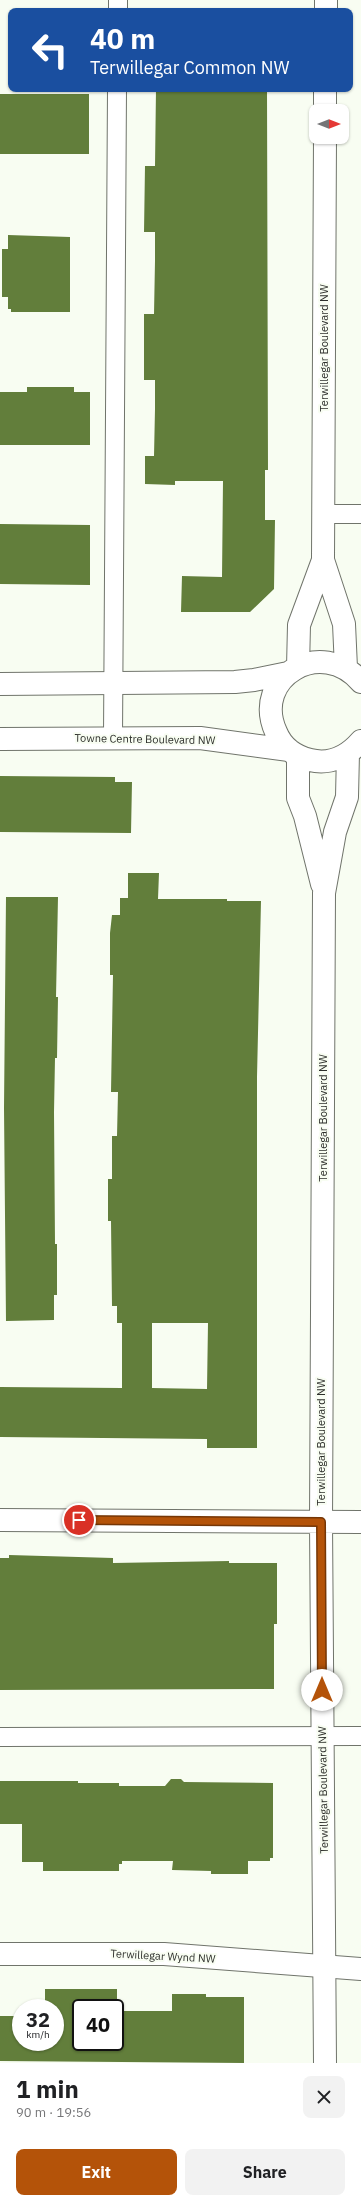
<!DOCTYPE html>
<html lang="en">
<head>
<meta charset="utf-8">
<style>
	:root { --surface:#fff; --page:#f2f2f2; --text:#202124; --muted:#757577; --accent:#b45309 }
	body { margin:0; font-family:"IBM Plex Sans",sans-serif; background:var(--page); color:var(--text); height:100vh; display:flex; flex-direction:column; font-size:15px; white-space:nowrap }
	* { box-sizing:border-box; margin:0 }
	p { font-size:13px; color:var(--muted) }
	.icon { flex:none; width:22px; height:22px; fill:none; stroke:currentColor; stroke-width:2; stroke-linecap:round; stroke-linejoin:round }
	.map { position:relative; height:2063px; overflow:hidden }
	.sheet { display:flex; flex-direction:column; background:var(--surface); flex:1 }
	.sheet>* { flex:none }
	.top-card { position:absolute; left:8px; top:8px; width:345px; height:84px; border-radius:8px; box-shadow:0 1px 3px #0004; background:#1a4fa0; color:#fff; overflow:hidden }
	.needle { width:26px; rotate:90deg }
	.tools { position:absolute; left:309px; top:104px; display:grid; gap:8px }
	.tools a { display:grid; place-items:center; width:40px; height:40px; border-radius:8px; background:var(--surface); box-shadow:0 1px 3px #0004; font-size:20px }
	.speed { position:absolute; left:12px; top:1999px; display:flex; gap:8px; font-size:20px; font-weight:700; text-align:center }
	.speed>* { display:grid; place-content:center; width:52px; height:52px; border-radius:50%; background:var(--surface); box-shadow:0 1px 3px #0004; line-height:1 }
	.speed small { font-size:10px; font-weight:400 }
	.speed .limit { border:2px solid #111; border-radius:6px; background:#fff; color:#111 }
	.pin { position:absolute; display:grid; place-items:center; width:34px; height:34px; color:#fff; margin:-17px; border:2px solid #fff; border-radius:50%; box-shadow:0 1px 4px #0007 }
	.me { position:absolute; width:44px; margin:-22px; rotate:0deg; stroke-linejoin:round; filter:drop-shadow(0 0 3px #0008) }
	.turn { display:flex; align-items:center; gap:14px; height:84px; padding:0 16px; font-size:18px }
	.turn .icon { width:52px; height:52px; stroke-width:2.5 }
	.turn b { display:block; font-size:28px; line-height:34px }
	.round { display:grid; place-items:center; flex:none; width:42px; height:42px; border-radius:8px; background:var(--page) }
	.summary { display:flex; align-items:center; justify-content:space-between; height:68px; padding:0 16px }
	h1 { font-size:24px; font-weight:700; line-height:30px }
	.action { display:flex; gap:8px; margin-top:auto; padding:8px 16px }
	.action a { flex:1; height:46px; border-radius:8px; background:var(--accent); color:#fff; font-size:16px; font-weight:700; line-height:46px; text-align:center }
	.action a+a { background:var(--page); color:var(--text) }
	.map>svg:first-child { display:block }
</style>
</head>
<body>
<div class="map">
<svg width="361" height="2063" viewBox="0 0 361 2063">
	<rect width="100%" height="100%" fill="#f8fdf2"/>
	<!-- building -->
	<path fill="#627e3b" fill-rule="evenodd" d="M156,89h111l1,381h-3v50h10l-1,69 -24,23h-69l1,-36 40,1 1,-96h-48v4l-30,-1v-28h9l1,-47v-29h-11v-66h10l1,-53v-29h-11l1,-66h10z
		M0,94h89v60h-89z
		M8,235l62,2v75h-59v-3h-3v-12h-6v-48h6z
		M27,387h47v5h16v53h-90v-53h27z
		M0,524l90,1v60l-90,-1z
		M0,776l115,1v5h17l-1,51 -131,-1z
		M128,873h31l-1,26h69v2h34l-4,176v371h-50v-9l-207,-2v-50l122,1v-65h-5v-17h-5l-1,-85h-3v-42h4v-43h5l1,-44h-7l2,-117h-3v-42l2,-18h8v-17h8zM152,1323h56l-1,66 -55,-1z
		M6,897h52l-2,100h2l-1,61h-2l-1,54 1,132h2v51h-3v25l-48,1 -2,-213z
		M9,1555l104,3v5l116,-2v2h48v61h-3v65l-274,1v-132h9z
		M171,1779h10l3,3 89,1v75h-3v3h-22v13h-37v-3l-39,-1 1,-9h-51v3h-3v7h-76v-9h-21v-38h-22v-43h78v2h41v3h46z
		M45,1989h72v22h55v-17h34v3h38v66l-244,-2v-45h21v26h34v-34h-10zM81,2008h34v34h-34z"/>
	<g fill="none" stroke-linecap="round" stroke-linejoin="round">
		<!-- service casing -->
		<g stroke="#70746b" stroke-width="20">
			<path id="service" d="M118,11v-11
				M323,514h38
				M113,738l4,-649
				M0,1737l361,-1"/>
		</g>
		<!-- minor casing -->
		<g stroke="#70746b" stroke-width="24">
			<path id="minor" d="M0,1954h164l197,15"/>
		</g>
		<!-- tertiary casing -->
		<g stroke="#70746b" stroke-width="24">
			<path id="tertiary" d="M326,11v-11
				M325,89v22
				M325,137l-2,423 21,64 2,44
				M298,667l1,-42 24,-65
				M361,682c-39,-46 -110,-5 -85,50 6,15 18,24 34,28 20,5 38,-4 51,-19
				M0,684l235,-2 19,-2 34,-7
				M0,739l200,-1 89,12
				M298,756v42l7,18 17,68
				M0,1520l361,2
				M325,2063l-4,-541 3,-629 11,-61 12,-35 1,-44"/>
		</g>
		<!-- service -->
		<use href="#service" stroke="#fff" stroke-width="18"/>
		<!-- minor -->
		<use href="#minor" stroke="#fff" stroke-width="22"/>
		<!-- tertiary -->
		<use href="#tertiary" stroke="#fff" stroke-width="22"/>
	</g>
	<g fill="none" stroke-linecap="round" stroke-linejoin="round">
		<!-- route casing -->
		<g stroke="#753606" stroke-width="10">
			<path id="route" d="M79,1520l242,2 1,168"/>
		</g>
		<!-- route -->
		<use href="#route" stroke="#b45309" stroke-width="7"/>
	</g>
	<g text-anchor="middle" stroke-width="4" stroke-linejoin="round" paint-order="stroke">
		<!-- street labels -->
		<g font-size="11" fill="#2d2f2b" stroke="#f8fdf2">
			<text transform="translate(324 348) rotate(-90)" y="4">Terwillegar Boulevard NW</text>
			<text transform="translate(145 739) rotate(1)" y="4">Towne Centre Boulevard NW</text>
			<text transform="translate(323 1118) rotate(-90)" y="4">Terwillegar Boulevard NW</text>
			<text transform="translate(321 1442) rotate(-90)" y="4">Terwillegar Boulevard NW</text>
			<text transform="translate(323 1790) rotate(-91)" y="4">Terwillegar Boulevard NW</text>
			<text transform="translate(163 1956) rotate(3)" y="4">Terwillegar Wynd NW</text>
		</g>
	</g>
</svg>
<div class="tools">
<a><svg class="needle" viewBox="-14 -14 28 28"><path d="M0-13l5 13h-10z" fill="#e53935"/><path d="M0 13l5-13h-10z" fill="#757577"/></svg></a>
</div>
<div class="speed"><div>32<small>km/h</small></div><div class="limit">40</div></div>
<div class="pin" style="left:79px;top:1520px;background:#d93025"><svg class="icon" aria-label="arrive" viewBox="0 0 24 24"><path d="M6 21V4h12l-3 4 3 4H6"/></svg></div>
<svg class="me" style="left:322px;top:1690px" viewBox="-20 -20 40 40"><circle r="19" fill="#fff"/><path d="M0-13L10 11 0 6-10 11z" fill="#b45309"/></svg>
<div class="top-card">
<div class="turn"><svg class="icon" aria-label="left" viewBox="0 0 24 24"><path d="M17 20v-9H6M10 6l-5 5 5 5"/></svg><div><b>40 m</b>Terwillegar Common NW</div></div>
</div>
</div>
<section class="sheet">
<div class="summary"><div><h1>1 min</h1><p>90 m · 19:56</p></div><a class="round"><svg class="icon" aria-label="close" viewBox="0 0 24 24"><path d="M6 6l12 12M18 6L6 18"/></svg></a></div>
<div class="action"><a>Exit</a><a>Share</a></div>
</section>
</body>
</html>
